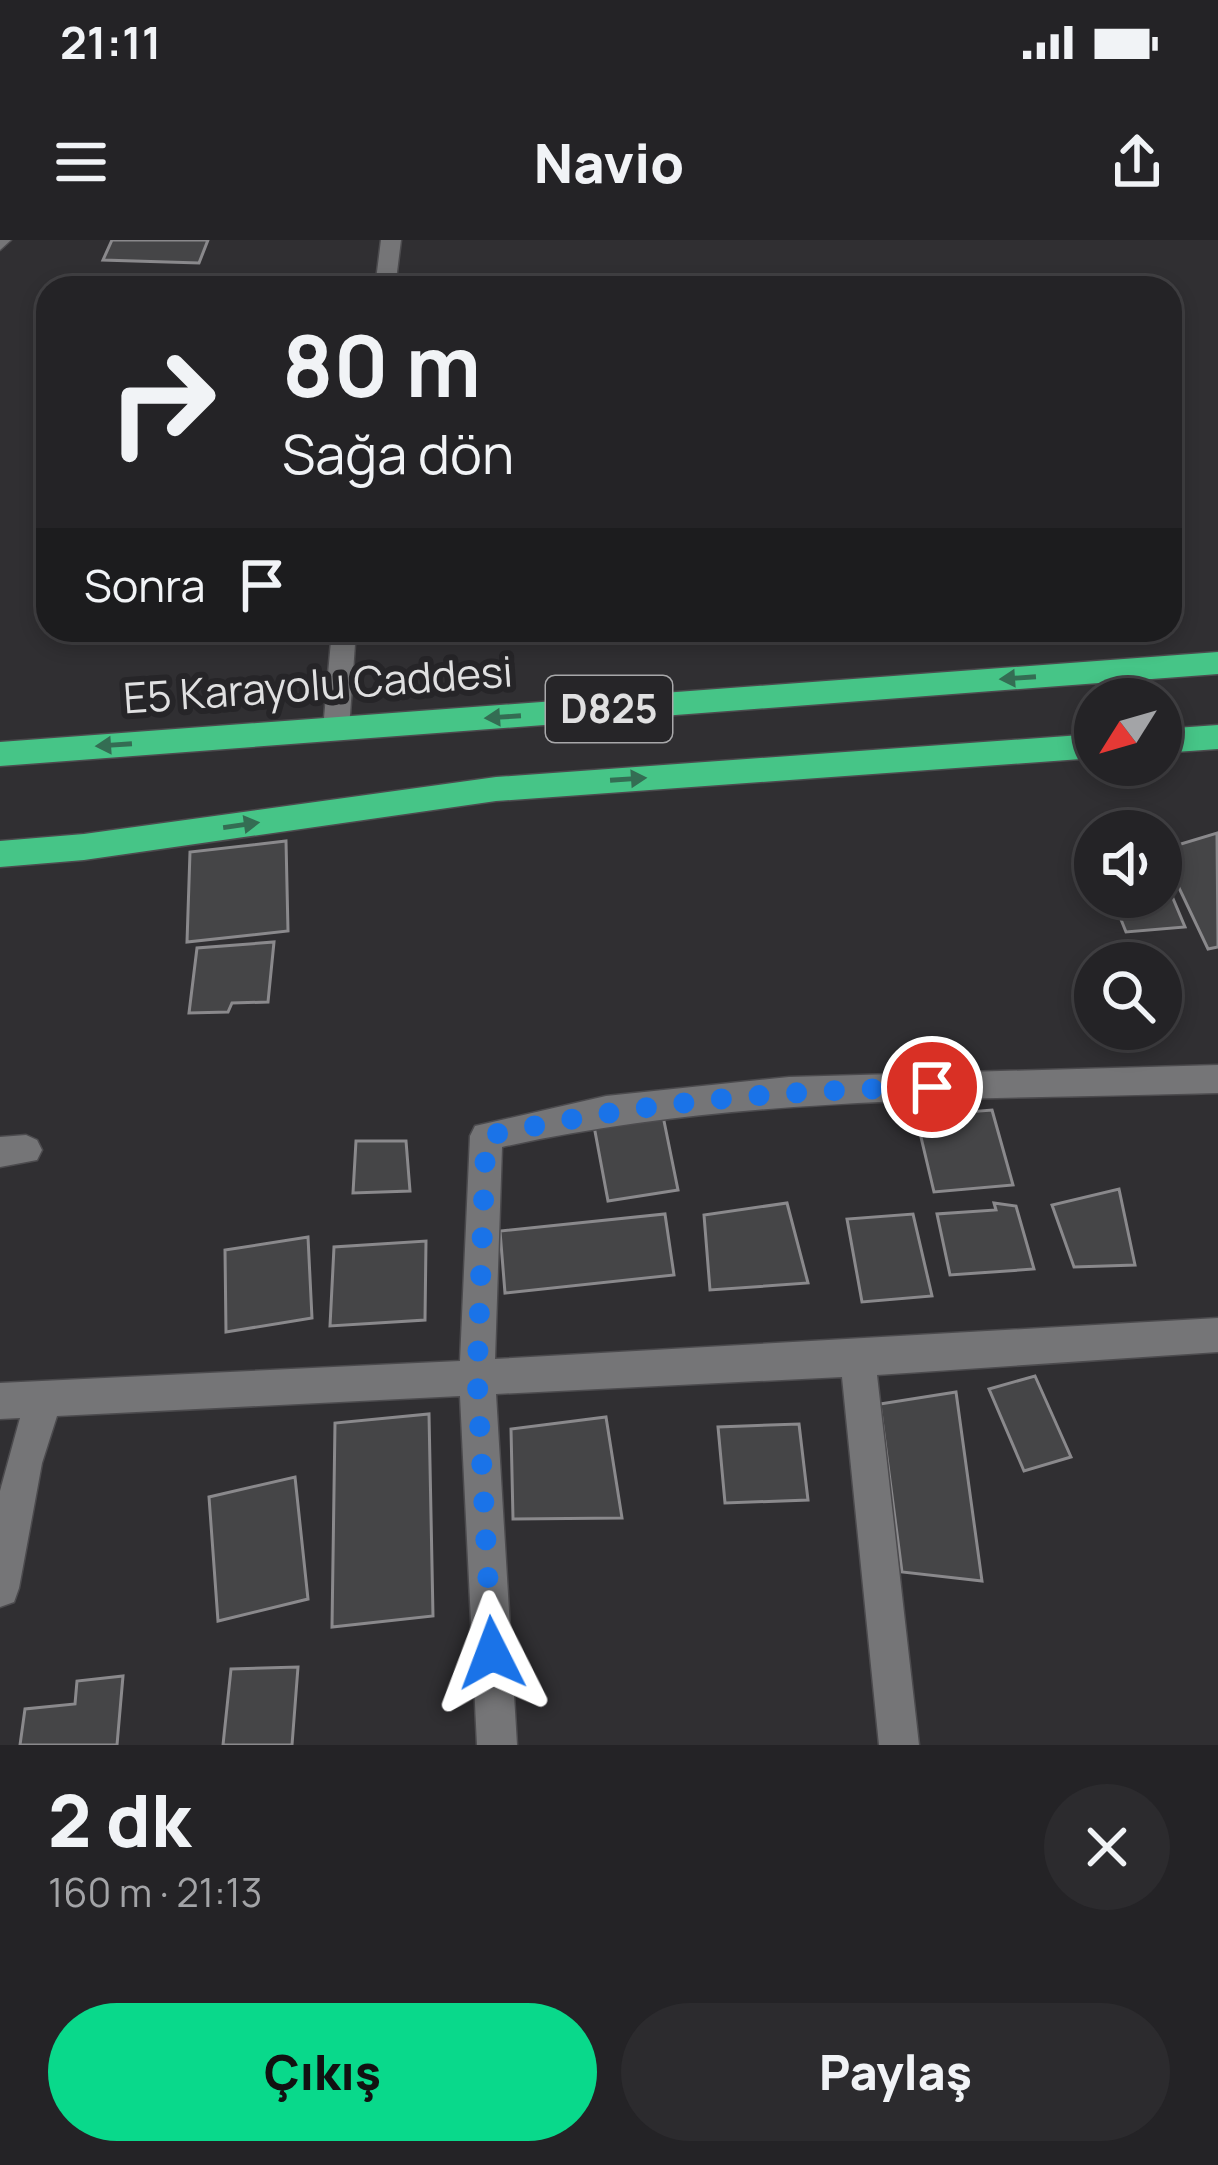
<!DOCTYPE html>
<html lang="tr">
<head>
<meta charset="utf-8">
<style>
	:root { --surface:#242326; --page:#2c2b2e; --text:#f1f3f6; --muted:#a3a4a7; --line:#414043; --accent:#09d98b }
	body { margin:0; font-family:Manrope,sans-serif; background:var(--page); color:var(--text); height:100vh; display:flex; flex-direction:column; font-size:45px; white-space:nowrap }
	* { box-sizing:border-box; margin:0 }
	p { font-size:39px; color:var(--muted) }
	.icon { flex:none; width:66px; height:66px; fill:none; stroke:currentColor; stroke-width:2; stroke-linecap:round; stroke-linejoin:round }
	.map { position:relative; height:1505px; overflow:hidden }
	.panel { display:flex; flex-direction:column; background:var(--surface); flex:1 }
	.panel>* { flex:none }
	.hud { position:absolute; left:36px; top:36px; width:1146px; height:366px; border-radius:36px; box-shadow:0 6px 18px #0003,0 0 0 3px var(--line); background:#242326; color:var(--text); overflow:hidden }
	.needle { width:78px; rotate:233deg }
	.fabs { position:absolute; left:1074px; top:438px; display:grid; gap:24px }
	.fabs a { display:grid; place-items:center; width:108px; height:108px; border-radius:50%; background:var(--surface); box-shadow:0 6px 18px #0003,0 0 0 3px var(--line); font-size:60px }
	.pin { position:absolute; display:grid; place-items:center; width:102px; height:102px; color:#fff; margin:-51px; border:6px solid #fff; border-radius:50%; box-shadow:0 3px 12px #0007 }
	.me { position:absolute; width:132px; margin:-66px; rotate:357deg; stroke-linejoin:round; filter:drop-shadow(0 0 9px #0008) }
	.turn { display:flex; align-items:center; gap:42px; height:252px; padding:0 48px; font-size:54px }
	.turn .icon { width:156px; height:156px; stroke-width:2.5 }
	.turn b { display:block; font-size:84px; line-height:102px }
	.then { display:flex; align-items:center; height:114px; padding:0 48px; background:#0003; gap:24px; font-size:45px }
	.round { display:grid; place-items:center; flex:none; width:126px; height:126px; border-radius:63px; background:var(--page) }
	.overview { display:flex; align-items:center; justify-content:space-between; height:204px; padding:0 48px }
	h1 { font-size:72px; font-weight:800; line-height:90px }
	.button { display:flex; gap:24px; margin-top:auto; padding:24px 48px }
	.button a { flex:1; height:138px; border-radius:72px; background:var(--accent); color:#111; font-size:48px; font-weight:800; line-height:138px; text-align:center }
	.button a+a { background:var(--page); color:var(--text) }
	.status { display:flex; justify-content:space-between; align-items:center; height:84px; padding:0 60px; background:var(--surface); direction:ltr }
	.status svg { height:33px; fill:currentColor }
	header { display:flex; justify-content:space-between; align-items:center; height:156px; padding:0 48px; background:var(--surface); font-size:54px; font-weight:800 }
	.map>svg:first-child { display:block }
</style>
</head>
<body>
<div class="status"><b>21:11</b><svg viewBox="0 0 49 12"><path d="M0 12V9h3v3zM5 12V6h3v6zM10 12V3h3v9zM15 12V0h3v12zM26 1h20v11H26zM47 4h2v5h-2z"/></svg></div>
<header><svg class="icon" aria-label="menu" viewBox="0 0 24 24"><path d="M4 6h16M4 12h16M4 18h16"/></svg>Navio<svg class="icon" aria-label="share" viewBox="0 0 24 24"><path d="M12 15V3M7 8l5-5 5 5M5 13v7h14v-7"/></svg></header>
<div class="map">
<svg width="1218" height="1505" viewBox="0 0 1218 1505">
	<rect width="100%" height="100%" fill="#302f32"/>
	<!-- building -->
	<path fill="#454547" stroke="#8a898c" stroke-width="3" d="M112,0h96l-9,23 -96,-3z
		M1217,593l1,114 -10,2 -47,-99z
		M286,601l2,90 -101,11 3,-90z
		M1161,630l24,57 -59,5 -14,-35h49z
		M274,702l-6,60 -36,1 -4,9 -39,1 8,-65z
		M992,870l21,75 -79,7 -18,-76z
		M663,876l15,74 -70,11 -14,-75z
		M356,901h50l4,50 -57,2z
		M1119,949l16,76 -61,2 -22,-62z
		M787,963l21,80 -98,7 -6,-75z
		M994,963l22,3 18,63 -84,6 -13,-61 59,-4z
		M665,974l9,61 -169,18 -5,-62z
		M913,974l19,82 -70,6 -15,-83z
		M308,997l4,81 -86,14 -1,-82z
		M426,1001l-1,79 -95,6 4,-79z
		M1035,1136l36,81 -47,14 -35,-82z
		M956,1152l26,189 -80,-9 -22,-168z
		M429,1174l4,202 -101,11 3,-204z
		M606,1177l16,101 -109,1 -2,-90z
		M799,1184l9,76 -83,3 -7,-76z
		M295,1237l13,122 -90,22 -9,-124z
		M298,1427l-6,78h-69l8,-76z
		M123,1436l-6,69h-97l5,-36 50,-5 2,-23z"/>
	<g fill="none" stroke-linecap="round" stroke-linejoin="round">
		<!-- minor casing -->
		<g stroke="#4c4b4e" stroke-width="3">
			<path id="minor" d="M0,0h11l-11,10z
				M381,0h20l-6,48h-20z
				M332,390h24l-7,99 -13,10 -13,-10z
				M1218,825v28c-240,7 -481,2 -716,54l-7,212 723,-41v34l-341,23 42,370h-40l-37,-368 -346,17 21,351h-40l-17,-349 -403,20 -15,47 -23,125 -5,14 -14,5v-116l20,-73 -20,1v-36l460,-22 10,-225 5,-10 131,-30 183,-19z
				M26,895l11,5 5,10 -5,10 -37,7v-30z"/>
		</g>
		<!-- highway casing -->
		<g stroke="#4c4b4e" stroke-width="3">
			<path id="highway" d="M1218,412v22l-1218,92v-24z
				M1218,485v24l-57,4v-24z
				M1095,494v24l-599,43 -412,59 -84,7v-26l84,-7 412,-57z"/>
		</g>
		<!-- minor -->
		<use href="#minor" fill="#757577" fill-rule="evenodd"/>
		<!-- highway -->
		<use href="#highway" fill="#46c587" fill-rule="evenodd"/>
	</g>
	<!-- one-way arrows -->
	<defs><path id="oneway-solid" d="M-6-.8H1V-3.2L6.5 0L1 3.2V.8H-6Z" transform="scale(3)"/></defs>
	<g fill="#346d53">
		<use href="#oneway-solid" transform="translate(1018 438) rotate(176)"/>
		<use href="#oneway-solid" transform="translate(503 477) rotate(176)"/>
		<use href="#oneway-solid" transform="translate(114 505) rotate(176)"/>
		<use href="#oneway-solid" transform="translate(628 539) rotate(-4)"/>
		<use href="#oneway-solid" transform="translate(241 585) rotate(-8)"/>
	</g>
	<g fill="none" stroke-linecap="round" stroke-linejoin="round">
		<!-- route -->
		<path stroke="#1a73e8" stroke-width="21" stroke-dasharray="0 37.8" d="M492,1413l-15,-277 9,-240c157,-34 287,-45 446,-49"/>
	</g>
	<g text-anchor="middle" stroke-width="12" stroke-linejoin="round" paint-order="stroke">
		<!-- shield labels -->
		<rect fill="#262528" stroke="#a8a8aa" stroke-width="3" x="546" y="436" width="126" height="66" rx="9"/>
		<g font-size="39" font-weight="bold" fill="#e0e0e1">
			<text x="609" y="483">D825</text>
		</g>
		<!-- street labels -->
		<g font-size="42" fill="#e0e0e1" stroke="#262528">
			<text transform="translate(318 445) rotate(-4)" y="15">E5 Karayolu Caddesi</text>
		</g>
	</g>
</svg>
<div class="fabs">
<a><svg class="needle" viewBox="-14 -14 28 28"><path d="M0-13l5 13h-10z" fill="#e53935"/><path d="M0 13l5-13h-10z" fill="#a3a4a7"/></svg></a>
<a><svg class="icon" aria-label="sound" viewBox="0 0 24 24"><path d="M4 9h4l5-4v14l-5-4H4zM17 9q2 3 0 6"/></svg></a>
<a><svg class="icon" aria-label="search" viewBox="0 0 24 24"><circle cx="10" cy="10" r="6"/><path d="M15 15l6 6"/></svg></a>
</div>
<div class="pin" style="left:932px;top:847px;background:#d93025"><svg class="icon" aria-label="arrive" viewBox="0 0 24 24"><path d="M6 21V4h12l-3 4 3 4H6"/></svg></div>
<svg class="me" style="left:492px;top:1413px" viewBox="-20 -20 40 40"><path d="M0-17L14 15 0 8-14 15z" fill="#1a73e8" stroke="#fff" stroke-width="4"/></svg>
<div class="hud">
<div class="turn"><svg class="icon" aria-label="right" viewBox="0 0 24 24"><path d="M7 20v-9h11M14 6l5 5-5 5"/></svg><div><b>80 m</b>Sağa dön</div></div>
<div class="then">Sonra<svg class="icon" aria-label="arrive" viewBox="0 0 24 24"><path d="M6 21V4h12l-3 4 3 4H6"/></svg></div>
</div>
</div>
<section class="panel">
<div class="overview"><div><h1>2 dk</h1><p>160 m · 21:13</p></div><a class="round"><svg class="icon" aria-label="close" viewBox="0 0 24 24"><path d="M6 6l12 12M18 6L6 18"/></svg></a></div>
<div class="button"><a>Çıkış</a><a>Paylaş</a></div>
</section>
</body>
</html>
